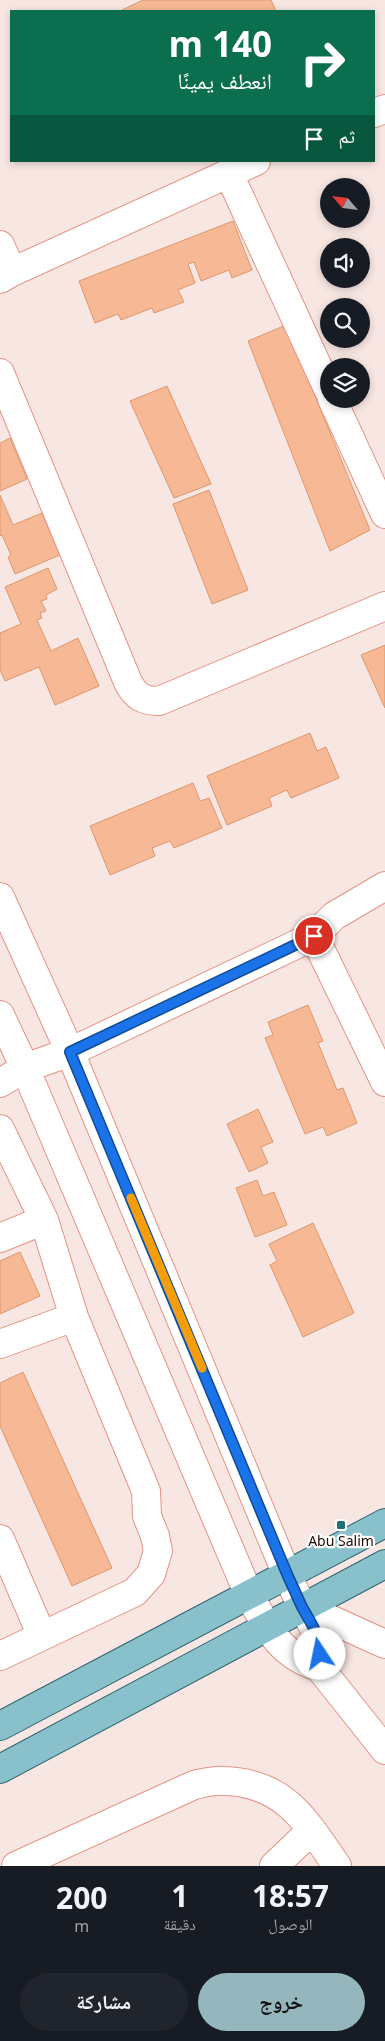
<!DOCTYPE html>
<html lang="ar">
<head>
<meta charset="utf-8">
<style>
	:root { --surface:#171b24; --page:#20242c; --text:#f1f3f6; --muted:#9ea1a6; --accent:#95b6bd }
	body { margin:0; font-family:"Noto Sans","Noto Naskh Arabic",sans-serif; background:var(--page); color:var(--text); direction:rtl; height:100vh; display:flex; flex-direction:column; font-size:19px; white-space:nowrap }
	* { box-sizing:border-box; margin:0 }
	p { font-size:16px; color:var(--muted) }
	.icon { flex:none; width:28px; height:28px; fill:none; stroke:currentColor; stroke-width:2; stroke-linecap:round; stroke-linejoin:round }
	.map { position:relative; height:1866px; overflow:hidden; direction:ltr }
	.panel { display:flex; flex-direction:column; background:var(--surface); flex:1 }
	.panel>* { flex:none }
	.guide { position:absolute; left:10px; top:10px; width:365px; height:152px; border-radius:0px; box-shadow:0 2px 8px #0003; direction:rtl; background:#0b6e4f; color:#fff; overflow:hidden }
	.needle { width:32px; rotate:298deg }
	.fabs { position:absolute; left:320px; top:178px; display:grid; gap:10px }
	.fabs a { display:grid; place-items:center; width:50px; height:50px; border-radius:50%; background:var(--surface); box-shadow:0 2px 8px #0003; font-size:25px }
	.pin { position:absolute; display:grid; place-items:center; width:42px; height:42px; color:#fff; margin:-21px; border:2px solid #fff; border-radius:50%; box-shadow:0 1px 5px #0007 }
	.me { position:absolute; width:55px; margin:-28px; rotate:349deg; stroke-linejoin:round; filter:drop-shadow(0 0 4px #0008) }
	.turn { display:flex; align-items:center; gap:18px; height:105px; padding:0 20px; font-size:22px }
	.turn .icon { width:65px; height:65px; stroke-width:2.5 }
	.turn b { display:block; font-size:35px; line-height:42px }
	.then { display:flex; align-items:center; height:48px; padding:0 20px; background:#0003; gap:10px; font-size:19px }
	.eta { display:flex; justify-content:space-evenly; align-items:center; height:85px; text-align:center }
	.eta b { font-size:30px; font-weight:700; line-height:35px }
	.cta { display:flex; gap:10px; margin-top:auto; padding:10px 20px }
	.cta a { flex:1; height:58px; border-radius:30px; background:var(--accent); color:#111; font-size:20px; font-weight:700; line-height:58px; text-align:center }
	.cta a+a { background:var(--page); color:var(--text) }
	.map>svg:first-child { display:block }
</style>
</head>
<body>
<div class="map">
<svg width="385" height="1866" viewBox="0 0 385 1866">
	<rect width="100%" height="100%" fill="#f8e6e2"/>
	<!-- building -->
	<path fill="#f7b995" stroke="#dc976d" d="M143,0h128l5,11h-156z
		M233,221l19,49 -20,8 -3,-8 -28,11 -7,-19 -6,2 7,19 -17,7 6,12 -30,11 -2,-5 -31,12 -3,-6 -23,9 -16,-42z
		M286,325l84,205 -40,21 -82,-210z
		M167,386l44,98 -37,14 -44,-97z
		M10,438l17,41 -27,12v-48z
		M209,490l39,100 -36,14 -39,-100z
		M0,495l13,30 29,-12 18,42 -45,19 -7,-17 3,-2 -9,-20 -2,1z
		M48,568l9,21 -11,6 1,4 -6,2 5,10 -6,2 2,5 -5,2 14,31 27,-13 21,48 -44,19 -16,-38 -34,14 -5,-11v-37l21,-9 -16,-37z
		M385,645v63l-24,-53z
		M310,733l7,18 9,-4 13,31 -48,20 -4,-8 -18,8 3,8 -45,19 -20,-49z
		M193,783l7,18 9,-3 13,30 -48,20 -4,-7 -18,7 3,8 -45,19 -20,-49z
		M308,1005l15,36 -5,2 19,47 6,-2 14,35 -30,13 -4,-9 -18,7 -40,-96 8,-3 -5,-13z
		M258,1109l15,33 -12,5 7,16 -19,9 -22,-48z
		M257,1180l6,16 11,-4 13,33 -32,12 -19,-49z
		M313,1223l41,90 -51,24 -33,-72 7,-4 -8,-17z
		M20,1252l20,44 -40,18v-53z
		M23,1372l89,196 -40,18 -72,-160v-43z"/>
	<g fill="none" stroke-linecap="round" stroke-linejoin="round">
		<!-- minor casing -->
		<g stroke="#e49383" stroke-width="30">
			<path id="minor" d="M374,113l11,-4
				M229,174l100,217
				M0,245l12,27
				M0,279l12,-7 244,-111
				M0,373l128,309c7,14 15,19 31,19l226,-95
				M332,399l53,115
				M0,897l70,155 217,523c5,10 10,22 16,32 12,24 20,32 16,60
				M314,936l71,146
				M0,1015l25,53 224,527c19,33 30,60 70,72l66,83
				M0,1083l25,-15 45,-16 244,-116 20,-20 51,-30
				M0,1129l44,91 30,97 72,174 1,25 8,20 3,15 -7,23 -16,18 -135,64
				M0,1238l44,-18
				M0,1344l74,-27
				M0,1539l42,97
				M303,1607l82,37
				M16,1866l178,-81c9,-2 21,-5 31,-4 60,2 81,40 112,85
				M274,1866l38,-36"/>
		</g>
		<!-- major casing -->
		<g stroke="#31656f" stroke-width="30">
			<path id="major" d="M0,1726l385,-203
				M0,1769l385,-205"/>
		</g>
		<!-- minor -->
		<use href="#minor" stroke="#fff" stroke-width="28"/>
		<!-- major -->
		<use href="#major" stroke="#88c1cb" stroke-width="28"/>
	</g>
	<g fill="none" stroke-linecap="round" stroke-linejoin="round">
		<!-- route casing -->
		<g stroke="#114b97" stroke-width="12">
			<path id="route" d="M314,936l-244,116 217,522c5,11 10,22 15,33 10,18 17,26 18,47"/>
		</g>
		<!-- route -->
		<use href="#route" stroke="#1a73e8" stroke-width="9"/>
		<!-- slow -->
		<path stroke="#f59e0b" stroke-width="9" d="M131,1198l71,170"/>
	</g>
	<!-- markers -->
	<rect fill="#246c78" stroke="#fff" stroke-width="2" x="336" y="1520" width="10" height="10" rx="2.5"/>
	<g text-anchor="middle" stroke-width="4.5" stroke-linejoin="round" paint-order="stroke">
		<!-- poi labels -->
		<g font-size="14" fill="#230704" stroke="#fff">
			<text x="341" y="1546">Abu Salim</text>
		</g>
	</g>
</svg>
<div class="fabs">
<a><svg class="needle" viewBox="-14 -14 28 28"><path d="M0-13l5 13h-10z" fill="#e53935"/><path d="M0 13l5-13h-10z" fill="#9ea1a6"/></svg></a>
<a><svg class="icon" aria-label="sound" viewBox="0 0 24 24"><path d="M4 9h4l5-4v14l-5-4H4zM17 9q2 3 0 6"/></svg></a>
<a><svg class="icon" aria-label="search" viewBox="0 0 24 24"><circle cx="10" cy="10" r="6"/><path d="M15 15l6 6"/></svg></a>
<a><svg class="icon" aria-label="layers" viewBox="0 0 24 24"><path d="M12 4l9 5-9 5-9-5zM3 14l9 5 9-5"/></svg></a>
</div>
<div class="pin" style="left:314px;top:936px;background:#d93025"><svg class="icon" aria-label="arrive" viewBox="0 0 24 24"><path d="M6 21V4h12l-3 4 3 4H6"/></svg></div>
<svg class="me" style="left:320px;top:1654px" viewBox="-20 -20 40 40"><circle r="19" fill="#fff"/><path d="M0-13L10 11 0 6-10 11z" fill="#1a73e8"/></svg>
<div class="guide">
<div class="turn"><svg class="icon" aria-label="right" viewBox="0 0 24 24"><path d="M7 20v-9h11M14 6l5 5-5 5"/></svg><div><b>140 m</b>انعطف يمينًا</div></div>
<div class="then">ثم<svg class="icon" aria-label="arrive" viewBox="0 0 24 24"><path d="M6 21V4h12l-3 4 3 4H6"/></svg></div>
</div>
</div>
<section class="panel">
<div class="eta">
<div><b>18:57</b><p>الوصول</p></div>
<div><b>1</b><p>دقيقة</p></div>
<div><b>200</b><p>m</p></div>
</div>
<div class="cta"><a>خروج</a><a>مشاركة</a></div>
</section>
</body>
</html>
